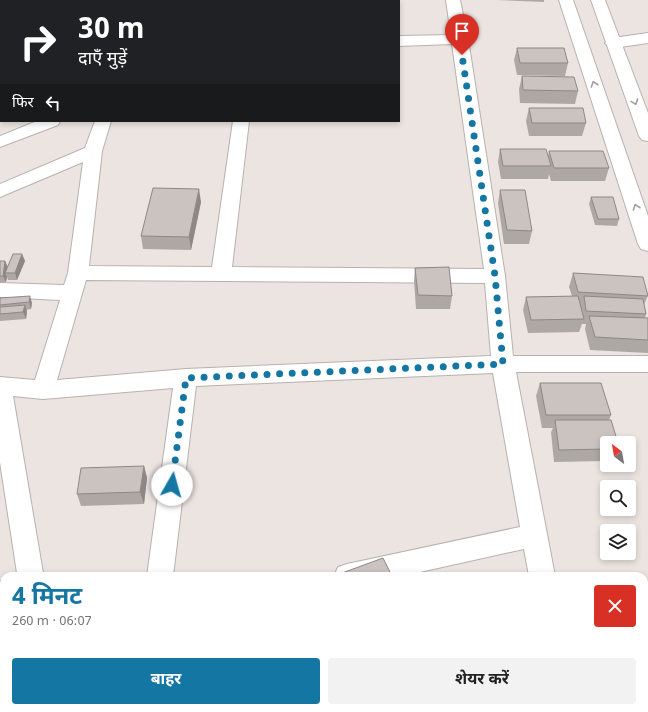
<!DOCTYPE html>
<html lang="hi">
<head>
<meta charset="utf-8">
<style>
	:root { --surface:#fff; --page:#f2f2f2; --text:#222; --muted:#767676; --accent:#1477a3 }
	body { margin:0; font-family:Georgia,"Noto Sans Devanagari",serif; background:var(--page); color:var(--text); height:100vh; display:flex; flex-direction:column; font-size:15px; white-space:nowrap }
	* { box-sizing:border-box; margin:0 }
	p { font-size:13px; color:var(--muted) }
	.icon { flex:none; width:22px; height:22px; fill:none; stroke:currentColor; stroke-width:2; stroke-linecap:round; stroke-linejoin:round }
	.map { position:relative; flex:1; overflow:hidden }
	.sheet { position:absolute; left:0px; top:572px; width:648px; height:140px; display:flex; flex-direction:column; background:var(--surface); border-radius:12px 12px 0 0; box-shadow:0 2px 6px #0003 }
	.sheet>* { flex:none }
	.hud { position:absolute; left:0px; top:0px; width:400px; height:122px; box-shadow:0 2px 6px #0003; background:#202124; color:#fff; overflow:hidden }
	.needle { width:26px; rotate:329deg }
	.buttons { position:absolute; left:600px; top:436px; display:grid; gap:8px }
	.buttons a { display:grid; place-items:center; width:36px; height:36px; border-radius:4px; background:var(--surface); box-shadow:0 2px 6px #0003; font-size:20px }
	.pin { position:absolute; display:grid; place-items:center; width:34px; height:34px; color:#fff; margin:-41px -17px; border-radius:50% 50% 50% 0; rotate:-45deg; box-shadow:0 0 4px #0007 }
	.pin .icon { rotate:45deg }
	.me { position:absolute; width:44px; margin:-22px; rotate:7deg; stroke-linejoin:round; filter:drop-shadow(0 0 3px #0008) }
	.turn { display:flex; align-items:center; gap:14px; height:84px; padding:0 12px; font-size:18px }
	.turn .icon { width:52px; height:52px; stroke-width:2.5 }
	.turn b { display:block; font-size:28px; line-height:34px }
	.then { display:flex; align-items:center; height:38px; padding:0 12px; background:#0003; gap:8px; font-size:15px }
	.round { display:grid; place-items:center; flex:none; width:42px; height:42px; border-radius:4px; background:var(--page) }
	.head { display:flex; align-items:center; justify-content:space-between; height:68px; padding:0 12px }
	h1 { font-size:24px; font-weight:700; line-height:30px; color:var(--accent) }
	.cta { display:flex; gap:8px; margin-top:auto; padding:8px 12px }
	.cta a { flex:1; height:46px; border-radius:4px; background:var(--accent); color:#fff; font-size:16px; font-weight:700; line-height:46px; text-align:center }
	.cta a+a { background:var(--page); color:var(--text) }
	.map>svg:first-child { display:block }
</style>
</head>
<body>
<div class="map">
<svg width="648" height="712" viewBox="0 0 648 712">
	<rect width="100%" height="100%" fill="#ebe4e1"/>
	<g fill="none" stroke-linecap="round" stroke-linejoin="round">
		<!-- stream -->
		<path fill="#7b8ca6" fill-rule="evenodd" d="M0,580l4,3v34l-4,3z"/>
		<!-- minor casing -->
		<g stroke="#b8b1ae" stroke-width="2">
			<path id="minor" d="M132,0h14v1h-14z
				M255,0h14v1h-14z
				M353,0h14v1h-14z
				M446,0h14l8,39 37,237 8,80h135v16h-132l39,204h-26l-5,-27 -122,27h-68l4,-9 9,-3 173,-37 -27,-154 -297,13 -23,190h-26l26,-188 -130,11 -30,-3 30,177 -1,3h-26l1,-3 -17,-111v-85l35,3 25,-80 -60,-3v-14l64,2 4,-12 15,-111 -83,35v-13l85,-36 10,-27h16l-9,30 -13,115 123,1 21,-146h16l-17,146 252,2 -32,-225 -53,2v-10l52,-1zM86,280l399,3 6,73 -305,13 -129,11z
				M648,33v10l-35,5 -5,-2 -3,-3 3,-3 5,-2z
				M1,55v10l-1,1v-10z
				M0,93h1v10h-1z
				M37,121h23l-2,4 -58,22v-11z
				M4,651v36l-4,1v-36z
				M92,708h66l-1,4h-67z
				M549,708h30l1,4h-30z"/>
		</g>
		<!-- secondary casing -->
		<g stroke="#b8b1ae" stroke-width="2">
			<path id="secondary" d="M559,0h14l75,216v35l-7,-2 -3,-5z
				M591,0h14l43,113v28l-6,-1 -3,-4z"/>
		</g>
		<!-- minor -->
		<use href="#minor" fill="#fff" fill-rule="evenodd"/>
		<!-- secondary -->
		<use href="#secondary" fill="#fff" fill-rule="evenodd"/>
	</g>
	<!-- wall -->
	<path fill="#aea8a5" d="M202,0h42v1h-42z
		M263,0h42l-1,1h-41z
		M306,0h37v1h-37z
		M496,0h48v2z
		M517,48l51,15 -3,13 -48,-1 -3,-15z
		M522,76l56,15 -3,13 -55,-1 -1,-14z
		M529,108l57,15 -4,13h-53l-3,-15z
		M500,149l48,7 1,-5 60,17 -4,13h-54l-2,-7 -1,5h-47l-3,-17z
		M500,190l32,41 -3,13h-25l-6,-41z
		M591,197l28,22 -2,7 -22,-1 -6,-21z
		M201,202l-10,48 -48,-1 -2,-13z
		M22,254l3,7 -8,19h-9l-1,-3 -1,5 -6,1v-22h5l3,6z
		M415,268l37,28 -2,13h-34l-2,-28z
		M573,273l75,22 -4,10 2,9 -1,4h3v35l-58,-3 -5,-21 1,-5h-4l-3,8 -51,1 -5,-23 3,-13 46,-1 -3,-9z
		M0,298l32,5 -1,6 -5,1 1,1 -1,8 -26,2z
		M540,383l71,32 -2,5 -2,23v18l-53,1 -3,-30 2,-4h-11l-6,-32z
		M144,466l3,12 -3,26 -63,2 -4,-12z
		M295,708h54l1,4h-54z"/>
	<!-- shaded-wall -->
	<path fill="#8d8886" d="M199,189l2,13 -10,48 -2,-13z
		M22,254l3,7 -8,19 -2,-7z
		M5,261l3,7 -3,5 2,4 -1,5 -3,-6z
		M30,296l2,7 -1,6 -2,-7z
		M25,305l2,6 -1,8 -3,-7z
		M144,466l3,12 -3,26 -4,-12z
		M175,708h33l-13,4h-29v-1z"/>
	<!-- building -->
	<path fill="#cac3c0" stroke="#8d8886" d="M160,0h39l-1,1h-38z
		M517,48h47l4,15h-48z
		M522,76l52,1 4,14 -55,-1z
		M529,108h54l3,15h-54z
		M500,149h46l5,17h-48z
		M549,151h54l6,17h-55z
		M153,188l46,1 -10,48 -48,-1z
		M500,190h25l7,41 -25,-1z
		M591,197h22l6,22h-21z
		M13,254h9l-7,19h-10z
		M0,261h5l-2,15h-3z
		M449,267l3,29 -34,-1 -3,-27z
		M573,273l70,4 5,19 -70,-4z
		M30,296l-1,6 -29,3v-7z
		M578,296l6,23 -53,1 -5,-23z
		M584,296l59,3 3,15 -60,-3z
		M25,305l-2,7 -23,2v-7z
		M589,316l59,2v22l-53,-3z
		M540,383h61l10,32h-65z
		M555,420h56l7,23h-11v6l-48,1z
		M144,466l-4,26 -63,2 4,-26z
		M383,558l9,18h-48l-2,-3z
		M165,708h10l-9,3z
		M297,708h52l1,4h-52z"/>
	<!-- one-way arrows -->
	<defs><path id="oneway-chevron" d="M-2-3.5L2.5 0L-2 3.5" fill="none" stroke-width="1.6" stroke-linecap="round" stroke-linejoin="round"/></defs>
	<g stroke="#a09f9f">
		<use href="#oneway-chevron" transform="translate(594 84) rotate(-109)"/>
		<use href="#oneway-chevron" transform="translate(635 102) rotate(70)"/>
		<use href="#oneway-chevron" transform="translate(636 207) rotate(-109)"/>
	</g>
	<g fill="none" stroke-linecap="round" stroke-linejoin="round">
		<!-- route -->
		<path stroke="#1477a3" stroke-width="7" stroke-dasharray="0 12.6" d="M172,485l14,-107 317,-14 -8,-88 -33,-221"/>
	</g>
</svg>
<div class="buttons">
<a><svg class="needle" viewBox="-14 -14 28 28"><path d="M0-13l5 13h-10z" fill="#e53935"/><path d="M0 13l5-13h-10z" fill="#767676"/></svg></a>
<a><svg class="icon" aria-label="search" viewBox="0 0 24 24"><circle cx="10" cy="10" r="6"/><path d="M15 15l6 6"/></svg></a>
<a><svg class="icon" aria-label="layers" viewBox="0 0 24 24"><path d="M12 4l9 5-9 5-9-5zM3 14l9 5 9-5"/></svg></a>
</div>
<div class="pin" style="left:462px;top:55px;background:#d93025"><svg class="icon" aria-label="arrive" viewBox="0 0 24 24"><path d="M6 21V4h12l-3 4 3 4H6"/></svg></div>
<svg class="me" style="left:172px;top:485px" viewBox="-20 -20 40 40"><circle r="19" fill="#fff"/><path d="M0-13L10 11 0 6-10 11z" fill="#1477a3"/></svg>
<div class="hud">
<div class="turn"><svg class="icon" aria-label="right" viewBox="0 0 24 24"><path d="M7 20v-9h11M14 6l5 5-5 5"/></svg><div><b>30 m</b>दाएँ मुड़ें</div></div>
<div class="then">फिर<svg class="icon" aria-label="left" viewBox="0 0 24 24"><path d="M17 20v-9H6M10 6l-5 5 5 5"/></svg></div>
</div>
<section class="sheet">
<div class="head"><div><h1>4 मिनट</h1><p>260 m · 06:07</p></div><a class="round" style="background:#d93025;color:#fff"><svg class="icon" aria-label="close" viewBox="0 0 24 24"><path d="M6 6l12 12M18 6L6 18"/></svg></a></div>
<div class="cta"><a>बाहर</a><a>शेयर करें</a></div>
</section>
</div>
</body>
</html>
